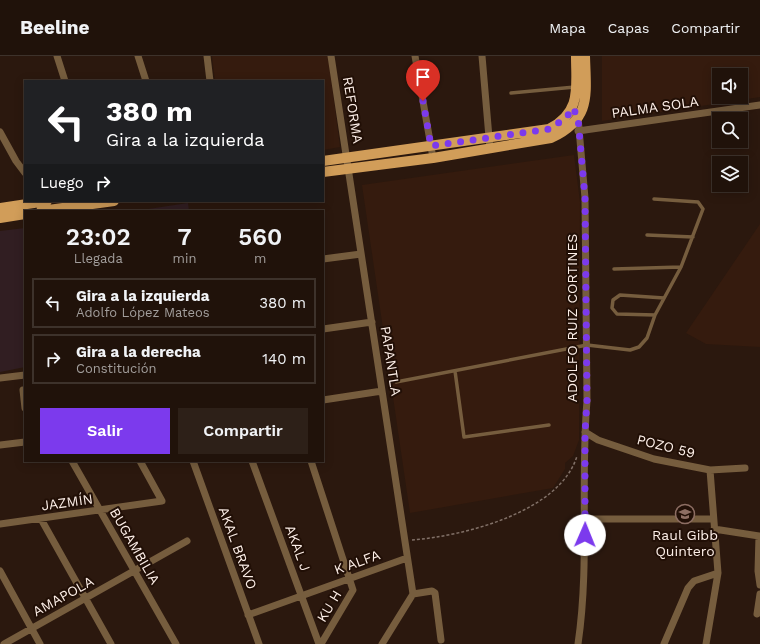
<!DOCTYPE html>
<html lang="es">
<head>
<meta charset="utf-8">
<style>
	:root { --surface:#20120a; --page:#2d2018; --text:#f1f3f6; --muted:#a29e9c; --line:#3d322b; --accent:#7c3aed }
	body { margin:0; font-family:"Work Sans",sans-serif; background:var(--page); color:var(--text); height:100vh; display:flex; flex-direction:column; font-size:15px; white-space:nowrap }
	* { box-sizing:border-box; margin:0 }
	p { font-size:13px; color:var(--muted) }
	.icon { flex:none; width:22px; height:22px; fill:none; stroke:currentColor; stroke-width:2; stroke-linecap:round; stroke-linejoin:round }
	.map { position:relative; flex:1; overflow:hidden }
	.sheet { position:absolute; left:24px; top:154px; width:300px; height:252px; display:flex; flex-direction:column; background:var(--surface); border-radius:0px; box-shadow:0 2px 10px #0003,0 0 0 1px var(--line) }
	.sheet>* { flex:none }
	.banner { position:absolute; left:24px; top:24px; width:300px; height:122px; border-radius:0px; box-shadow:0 2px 10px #0003,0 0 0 1px var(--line); background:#202124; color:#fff; overflow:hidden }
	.controls { position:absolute; left:712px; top:12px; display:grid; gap:8px }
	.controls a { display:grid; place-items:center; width:36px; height:36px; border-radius:0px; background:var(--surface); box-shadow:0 2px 10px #0003,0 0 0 1px var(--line); font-size:20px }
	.pin { position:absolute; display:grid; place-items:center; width:34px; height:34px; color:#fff; margin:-41px -17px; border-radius:50% 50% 50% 0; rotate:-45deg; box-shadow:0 0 4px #0007 }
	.pin .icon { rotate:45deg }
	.me { position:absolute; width:44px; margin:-22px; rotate:1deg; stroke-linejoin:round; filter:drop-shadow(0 0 3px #0008) }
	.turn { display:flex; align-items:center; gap:14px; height:84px; padding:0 16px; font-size:18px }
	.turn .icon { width:52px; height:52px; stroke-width:2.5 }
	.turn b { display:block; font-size:28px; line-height:34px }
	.then { display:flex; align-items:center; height:38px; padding:0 16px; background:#0003; gap:8px; font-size:15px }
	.eta { display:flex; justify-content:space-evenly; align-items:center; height:68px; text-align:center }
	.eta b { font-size:24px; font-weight:600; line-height:28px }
	.button { display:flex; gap:8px; margin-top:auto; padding:8px 16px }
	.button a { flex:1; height:46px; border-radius:0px; background:var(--accent); color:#fff; font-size:16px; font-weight:600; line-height:46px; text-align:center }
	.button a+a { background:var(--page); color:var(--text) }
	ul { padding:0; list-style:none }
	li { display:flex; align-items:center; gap:12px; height:50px; margin:0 8px 6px; padding:0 8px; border:2px solid var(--line); border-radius:0px }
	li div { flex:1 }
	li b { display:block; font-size:15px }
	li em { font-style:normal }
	header { display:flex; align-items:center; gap:24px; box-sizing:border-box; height:56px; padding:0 20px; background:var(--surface); border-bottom:1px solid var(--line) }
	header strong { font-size:19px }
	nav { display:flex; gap:22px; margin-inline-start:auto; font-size:14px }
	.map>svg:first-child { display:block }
</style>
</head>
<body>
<header>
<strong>Beeline</strong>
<nav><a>Mapa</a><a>Capas</a><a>Compartir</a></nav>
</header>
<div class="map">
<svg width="760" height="588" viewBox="0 0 760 588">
	<rect width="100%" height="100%" fill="#2b180e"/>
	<!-- commercial -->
	<path fill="#311e22" d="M188,147l1,8h-54z
		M25,172v139l-25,5v-141z"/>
	<!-- built -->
	<path fill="#351b0e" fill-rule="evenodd" d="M212,0h116l12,91 -17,3v-69h-108z
		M602,0h158v41l-158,24zM719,19h22v22h-22z
		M574,99l6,47 -1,238 -6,16 -8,7v6l-12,19 -143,25 -48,-328z
		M760,168v123l-54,-3 -20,-11z"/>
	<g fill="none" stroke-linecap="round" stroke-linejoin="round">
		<!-- path -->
		<path stroke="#817067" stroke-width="1.5" stroke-dasharray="3 2" stroke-linecap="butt" d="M412,484c52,-4 148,-28 165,-84"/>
		<!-- service -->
		<path stroke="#765d3e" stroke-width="3.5" d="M511,37l64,-6
			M647,179l46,2
			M614,213l67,-2
			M655,259l-38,-1 -5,-6 1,-8 7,-5 44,3
			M455,315l9,66 85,-12
			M396,326l191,-37 43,5 9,-3 8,-9 8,-23 26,-48 22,-58 -5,-7 -44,-3"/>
		<!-- minor -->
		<path stroke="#765d3e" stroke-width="7" d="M57,0l8,25
			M138,0l8,25
			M207,0l3,25
			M331,0l82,538 -31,50
			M415,0l18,102
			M482,0l8,93
			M578,61l7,81 2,203c-7,81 3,162 -9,243
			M578,75l182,-26
			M0,76l16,29 9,12
			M323,203l38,-5
			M323,273l49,-7
			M0,322l25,-3
			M23,334l2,18
			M323,344l59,-9
			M585,376l13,8 56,19 56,11 35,-2
			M0,389l25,-3
			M72,405l104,183
			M193,405l66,183
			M252,405l67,183
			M311,405l42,129 -32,54
			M41,463l70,125
			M585,463h128
			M0,468l162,-23 -22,-40
			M714,473l45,7
			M759,480l-1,35 2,14
			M0,515l40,73
			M413,538l19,-3 3,2 6,47
			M757,558l3,-20
			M248,559l159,-57
			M4,588l183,-103
			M664,588l24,-56 6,-7 24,-8 -8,-103
			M706,588l12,-71"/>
		<!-- primary -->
		<path stroke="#d19d59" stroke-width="10" d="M323,105l226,-32c33,-17 27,-41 27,-73
			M323,116l110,-14 118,-20c41,-19 35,-43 34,-82
			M0,152l47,-7
			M41,155l73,-10
			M0,162l25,-4"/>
	</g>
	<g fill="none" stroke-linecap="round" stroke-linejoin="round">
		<!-- route -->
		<path stroke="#7c3aed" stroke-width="7" stroke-dasharray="0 12.6" d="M423,45l8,45 118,-17 17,-11 7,-10 5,10 7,80 2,203 -2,31v103"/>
	</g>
	<!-- icons -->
	<defs>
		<g id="school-ring" transform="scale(1)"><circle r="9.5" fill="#210f06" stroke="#8d6e63" stroke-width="1.5"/><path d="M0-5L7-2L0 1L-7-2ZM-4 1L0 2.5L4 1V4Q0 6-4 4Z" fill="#8d6e63"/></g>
	</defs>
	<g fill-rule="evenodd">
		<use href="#school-ring" x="685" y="458"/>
	</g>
	<g text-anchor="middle" stroke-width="4" stroke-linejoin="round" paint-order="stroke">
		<!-- street labels -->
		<g font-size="14" fill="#fdefe8" stroke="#210f06">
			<text transform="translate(655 51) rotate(-8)" y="5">PALMA SOLA</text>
			<text transform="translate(353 54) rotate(81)" y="5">REFORMA</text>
			<text transform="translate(572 262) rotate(-90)" y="5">ADOLFO RUIZ CORTINES</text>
			<text transform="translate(391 305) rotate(81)" y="5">PAPANTLA</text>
			<text transform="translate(666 390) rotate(14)" y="5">POZO 59</text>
			<text transform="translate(67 446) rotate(-8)" y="5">JAZMÍN</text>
			<text transform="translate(135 490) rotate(60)" y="5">BUGAMBILIA</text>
			<text transform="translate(238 492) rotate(70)" y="5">AKAL BRAVO</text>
			<text transform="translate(298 492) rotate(70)" y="5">AKAL J</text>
			<text transform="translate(357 506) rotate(-20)" y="5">K ALFA</text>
			<text transform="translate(63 540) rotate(-29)" y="5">AMAPOLA</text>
			<text transform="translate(329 550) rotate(-59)" y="5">KU H</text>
		</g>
		<!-- poi labels -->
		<g font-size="14" fill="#fdefe8" stroke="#210f06">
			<text x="685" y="484">Raul Gibb<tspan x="685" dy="16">Quintero</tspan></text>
		</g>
	</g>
</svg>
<div class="controls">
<a><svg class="icon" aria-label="sound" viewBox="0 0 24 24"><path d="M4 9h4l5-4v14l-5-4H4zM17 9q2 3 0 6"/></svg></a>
<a><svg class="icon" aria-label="search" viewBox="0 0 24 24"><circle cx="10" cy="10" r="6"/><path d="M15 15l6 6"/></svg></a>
<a><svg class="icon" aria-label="layers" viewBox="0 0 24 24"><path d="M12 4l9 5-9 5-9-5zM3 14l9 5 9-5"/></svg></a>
</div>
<div class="pin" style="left:423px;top:45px;background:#d93025"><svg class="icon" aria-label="arrive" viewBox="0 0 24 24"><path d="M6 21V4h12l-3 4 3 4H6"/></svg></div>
<svg class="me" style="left:585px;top:479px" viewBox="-20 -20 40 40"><circle r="19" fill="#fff"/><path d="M0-13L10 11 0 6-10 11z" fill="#7c3aed"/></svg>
<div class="banner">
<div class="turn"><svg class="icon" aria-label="left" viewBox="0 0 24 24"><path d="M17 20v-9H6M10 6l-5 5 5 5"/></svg><div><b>380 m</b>Gira a la izquierda</div></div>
<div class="then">Luego<svg class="icon" aria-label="right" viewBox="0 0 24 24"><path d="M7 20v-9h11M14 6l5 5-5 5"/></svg></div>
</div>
<section class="sheet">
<div class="eta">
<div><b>23:02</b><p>Llegada</p></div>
<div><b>7</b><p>min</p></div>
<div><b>560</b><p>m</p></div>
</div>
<ul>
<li><svg class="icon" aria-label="left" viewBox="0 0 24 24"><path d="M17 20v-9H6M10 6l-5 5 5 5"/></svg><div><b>Gira a la izquierda</b><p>Adolfo López Mateos</p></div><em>380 m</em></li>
<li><svg class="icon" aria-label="right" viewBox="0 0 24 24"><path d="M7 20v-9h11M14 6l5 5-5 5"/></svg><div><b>Gira a la derecha</b><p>Constitución</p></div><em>140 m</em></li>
</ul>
<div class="button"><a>Salir</a><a>Compartir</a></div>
</section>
</div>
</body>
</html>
